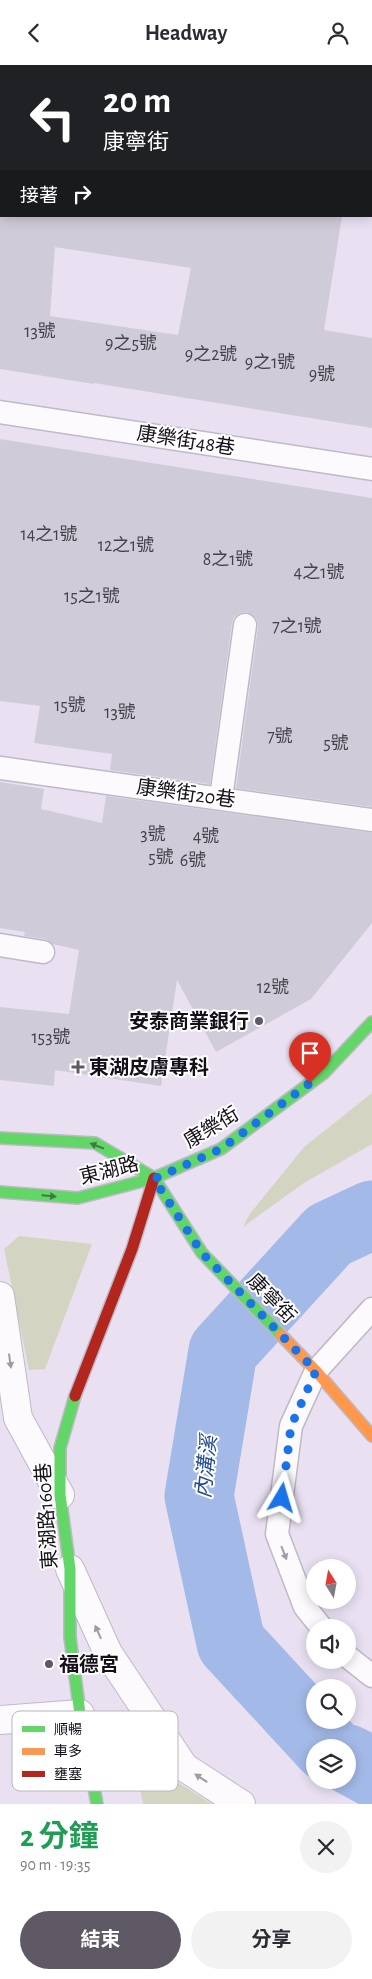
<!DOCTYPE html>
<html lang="zh-TW">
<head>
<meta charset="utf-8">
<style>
	:root { --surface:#fff; --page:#f2f2f3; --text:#2b2b33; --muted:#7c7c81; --accent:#5f5865 }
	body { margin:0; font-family:"Alegreya Sans","Noto Sans TC",sans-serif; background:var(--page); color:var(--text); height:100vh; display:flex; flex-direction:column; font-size:19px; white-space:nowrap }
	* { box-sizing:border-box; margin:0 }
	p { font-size:16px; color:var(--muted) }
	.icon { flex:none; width:28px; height:28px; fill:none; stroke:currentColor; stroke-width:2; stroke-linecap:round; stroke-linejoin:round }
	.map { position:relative; height:1739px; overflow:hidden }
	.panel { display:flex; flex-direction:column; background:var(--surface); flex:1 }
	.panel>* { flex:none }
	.top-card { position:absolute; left:0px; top:0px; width:372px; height:152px; box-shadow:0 2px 12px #0003; background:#202124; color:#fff; overflow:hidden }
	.needle { width:32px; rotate:349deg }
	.fabs { position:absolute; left:306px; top:1494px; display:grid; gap:10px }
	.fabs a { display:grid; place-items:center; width:50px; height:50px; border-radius:50%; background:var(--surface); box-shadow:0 2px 12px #0003; font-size:25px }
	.pin { position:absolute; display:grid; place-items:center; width:42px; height:42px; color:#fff; margin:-51px -21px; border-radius:50% 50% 50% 0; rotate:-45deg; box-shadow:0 0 5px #0007 }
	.pin .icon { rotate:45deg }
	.me { position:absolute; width:55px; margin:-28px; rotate:7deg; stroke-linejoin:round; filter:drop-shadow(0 0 4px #0008) }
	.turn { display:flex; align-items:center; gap:18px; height:105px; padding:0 20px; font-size:22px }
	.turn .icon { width:65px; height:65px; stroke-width:2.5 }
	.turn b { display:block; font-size:35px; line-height:42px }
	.then { display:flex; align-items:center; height:48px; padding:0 20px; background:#0003; gap:10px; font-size:19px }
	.round { display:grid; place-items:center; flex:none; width:52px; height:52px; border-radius:26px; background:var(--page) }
	.summary { display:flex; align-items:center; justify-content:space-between; height:85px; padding:0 20px }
	h1 { font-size:30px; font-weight:700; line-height:38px; color:#1e9e55 }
	.button { display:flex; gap:10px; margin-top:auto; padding:10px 20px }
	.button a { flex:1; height:58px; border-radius:30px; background:var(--accent); color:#fff; font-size:20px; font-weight:700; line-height:58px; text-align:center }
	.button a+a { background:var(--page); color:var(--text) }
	header { display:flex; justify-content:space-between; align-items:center; height:65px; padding:0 20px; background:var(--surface); font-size:22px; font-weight:700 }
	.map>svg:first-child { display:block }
</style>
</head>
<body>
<header><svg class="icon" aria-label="back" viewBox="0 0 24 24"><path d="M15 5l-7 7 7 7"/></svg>Headway<svg class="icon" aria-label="person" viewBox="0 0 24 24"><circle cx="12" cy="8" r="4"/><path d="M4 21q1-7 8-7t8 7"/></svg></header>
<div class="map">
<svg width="372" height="1739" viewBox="0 0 372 1739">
	<rect width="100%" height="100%" fill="#e9e1f2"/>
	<!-- green -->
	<path fill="#d4d4c3" d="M372,1028v51l-68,39 -61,44 6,-12 55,-68z
		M19,1171l73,8 -47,125 -16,1 -25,-121z
		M134,1690l78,49h-69z"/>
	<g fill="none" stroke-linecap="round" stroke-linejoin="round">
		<!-- river -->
		<path stroke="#a3b9e8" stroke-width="69" d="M327,1682l-96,-104 -32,-147 24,-145 106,-116 43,-20
			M348,1694l24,13"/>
	</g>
	<!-- building -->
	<path fill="#cfcbd8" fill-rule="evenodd" d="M0,151h342l-18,114 48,8v90l-278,-45v1l-94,-15zM55,182l136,21 -13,67 -128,-19z
		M0,374l372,59v309l-136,-19 22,-161 -1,-7 -4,-5 -6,-3 -7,1 -6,4 -2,6 -22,161 -100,-14 2,-16 -78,-11 6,-37 -40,-5z
		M0,717l44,7 -3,20 61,14 4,-27 266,37v90l-61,76 -95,53 -39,-72 -16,106 -106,-16 -1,16 -54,-6v-73l69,7 10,-64 -26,-6 -8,-5 -21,-3 1,-4 -25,-4z"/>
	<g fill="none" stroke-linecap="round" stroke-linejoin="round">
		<!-- lane casing -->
		<g stroke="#bfb9c6" stroke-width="25">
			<path id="lane" d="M0,347l372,57
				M0,703l372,52
				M221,733l24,-173
				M0,880l43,7
				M321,1562l-16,-20 -28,-73 14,-108 25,-55 56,-62
				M348,1592l24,19"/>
		</g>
		<!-- street casing -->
		<g stroke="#bfb9c6" stroke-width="30">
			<path id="street" d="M105,1v-1
				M371,22h1
				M0,23h1
				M0,1231l18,122 42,77
				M70,1504l38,84 76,114 57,37
				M0,1655l80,-6"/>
		</g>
		<!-- fast casing -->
		<g stroke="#bfb9c6" stroke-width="14">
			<path id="fast" d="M0,1073l95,5 59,35 48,75 79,82
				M0,1127l78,6 76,-20 67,-29 103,-76 48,-51
				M75,1331l-15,52v47l10,74v68l10,77 17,90"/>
		</g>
		<!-- slow casing -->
		<g stroke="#bfb9c6" stroke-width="14">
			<path id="slow" d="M281,1270l35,36 56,65"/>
		</g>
		<!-- jam casing -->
		<g stroke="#bfb9c6" stroke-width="14">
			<path id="jam" d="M75,1331l57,-147 22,-71"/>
		</g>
		<!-- lane -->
		<use href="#lane" stroke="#fcfafd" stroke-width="22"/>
		<!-- street -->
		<use href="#street" stroke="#fcfafd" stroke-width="28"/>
		<!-- fast -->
		<use href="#fast" stroke="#63d668" stroke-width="11"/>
		<!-- slow -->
		<use href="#slow" stroke="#ff974d" stroke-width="11"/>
		<!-- jam -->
		<use href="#jam" stroke="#b3261e" stroke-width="11"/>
	</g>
	<!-- one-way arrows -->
	<defs><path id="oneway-solid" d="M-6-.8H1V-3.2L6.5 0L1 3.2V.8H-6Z" transform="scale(1.25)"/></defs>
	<g fill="#3f7c44">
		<use href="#oneway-solid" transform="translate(97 1081) rotate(-159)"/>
		<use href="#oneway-solid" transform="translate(49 1131) rotate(5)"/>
	</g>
	<g fill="#9f9ca2">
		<use href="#oneway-solid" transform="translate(10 1296) rotate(82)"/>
		<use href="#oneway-solid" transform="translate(284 1488) rotate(69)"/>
		<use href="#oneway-solid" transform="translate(98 1567) rotate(-114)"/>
		<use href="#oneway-solid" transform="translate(201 1713) rotate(-147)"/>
	</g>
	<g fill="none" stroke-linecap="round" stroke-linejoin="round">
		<!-- route -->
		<path stroke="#1a73e8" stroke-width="9" stroke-dasharray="0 16.2" d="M282,1433l9,-72 25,-55 -114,-118 -48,-74 67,-30 89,-66"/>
	</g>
	<!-- markers -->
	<g fill="#5f5865" stroke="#fff" stroke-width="2">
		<circle cx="259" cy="956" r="5"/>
		<path d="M75.5 994.5h5v5h5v5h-5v5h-5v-5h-5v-5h5z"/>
		<circle cx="49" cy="1599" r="5"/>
	</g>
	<g text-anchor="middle" stroke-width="4" stroke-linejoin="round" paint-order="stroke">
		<!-- number labels -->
		<g font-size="18" fill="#45404b">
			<text x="40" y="272">13號</text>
			<text x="131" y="284">9之5號</text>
			<text x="211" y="295">9之2號</text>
			<text x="270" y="303">9之1號</text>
			<text x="322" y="315">9號</text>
			<text x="49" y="475">14之1號</text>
			<text x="126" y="486">12之1號</text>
			<text x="228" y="500">8之1號</text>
			<text x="319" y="513">4之1號</text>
			<text x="92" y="537">15之1號</text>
			<text x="297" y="567">7之1號</text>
			<text x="70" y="646">15號</text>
			<text x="120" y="653">13號</text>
			<text x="280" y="677">7號</text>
			<text x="336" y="684">5號</text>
			<text x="153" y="775">3號</text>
			<text x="206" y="777">4號</text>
			<text x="161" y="798">5號</text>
			<text x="193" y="801">6號</text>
			<text x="273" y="928">12號</text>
			<text x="51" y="978">153號</text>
		</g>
		<!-- street labels -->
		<g font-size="20" fill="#140f19" stroke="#fff">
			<text transform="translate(186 375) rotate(9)" y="7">康樂街48巷</text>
			<text transform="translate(186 728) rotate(8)" y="7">康樂街20巷</text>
			<text transform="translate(211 1062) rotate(-31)" y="7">康樂街</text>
			<text transform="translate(109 1105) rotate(-14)" y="7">東湖路</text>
			<text transform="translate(272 1233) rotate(46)" y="7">康寧街</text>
			<text transform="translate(46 1451) rotate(-94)" y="7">東湖路160巷</text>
		</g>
		<!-- poi labels -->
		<g font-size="20" font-weight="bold" fill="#140f19" stroke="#fff" text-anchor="start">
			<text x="249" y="963" text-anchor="end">安泰商業銀行</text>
			<text x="89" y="1009">東湖皮膚專科</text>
			<text x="59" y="1606">福德宮</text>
		</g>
		<!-- water labels -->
		<g font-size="21" font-style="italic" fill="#234b91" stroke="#fff">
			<text transform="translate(206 1402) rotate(-84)" y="7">內溝溪</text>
		</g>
	</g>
	<!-- legend -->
	<rect x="12" y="1646" width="166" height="80" rx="8" fill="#fff" stroke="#b8b7ba" stroke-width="1"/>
	<rect x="22" y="1661" width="23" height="6" fill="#63d668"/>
	<rect x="22" y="1683" width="23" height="7" fill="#ff974d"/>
	<rect x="22" y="1706" width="23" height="6" fill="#b3261e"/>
	<g font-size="14" fill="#140f19">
		<text x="54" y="1669">順暢</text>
		<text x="54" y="1691">車多</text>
		<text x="54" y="1714">壅塞</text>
	</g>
</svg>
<div class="fabs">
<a><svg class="needle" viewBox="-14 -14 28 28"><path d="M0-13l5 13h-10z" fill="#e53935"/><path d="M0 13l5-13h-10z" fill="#7c7c81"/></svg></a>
<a><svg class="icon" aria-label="sound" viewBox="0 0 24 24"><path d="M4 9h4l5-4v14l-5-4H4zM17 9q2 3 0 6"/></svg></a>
<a><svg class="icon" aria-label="search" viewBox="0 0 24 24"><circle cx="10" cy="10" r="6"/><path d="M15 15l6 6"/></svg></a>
<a><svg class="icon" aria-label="layers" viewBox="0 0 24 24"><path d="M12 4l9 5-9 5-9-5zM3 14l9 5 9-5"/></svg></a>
</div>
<div class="pin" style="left:310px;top:1018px;background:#d93025"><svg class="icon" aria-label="arrive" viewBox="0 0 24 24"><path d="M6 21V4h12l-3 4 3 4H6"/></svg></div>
<svg class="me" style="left:282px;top:1433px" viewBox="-20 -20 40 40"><path d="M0-17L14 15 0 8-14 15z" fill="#1a73e8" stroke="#fff" stroke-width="4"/></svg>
<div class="top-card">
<div class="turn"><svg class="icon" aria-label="left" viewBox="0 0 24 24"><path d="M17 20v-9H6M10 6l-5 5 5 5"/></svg><div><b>20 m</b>康寧街</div></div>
<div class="then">接著<svg class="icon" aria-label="right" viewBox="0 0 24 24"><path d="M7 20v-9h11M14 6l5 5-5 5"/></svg></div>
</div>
</div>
<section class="panel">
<div class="summary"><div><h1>2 分鐘</h1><p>90 m · 19:35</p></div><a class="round"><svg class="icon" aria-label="close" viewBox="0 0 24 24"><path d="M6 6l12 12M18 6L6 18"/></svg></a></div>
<div class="button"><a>結束</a><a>分享</a></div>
</section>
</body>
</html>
